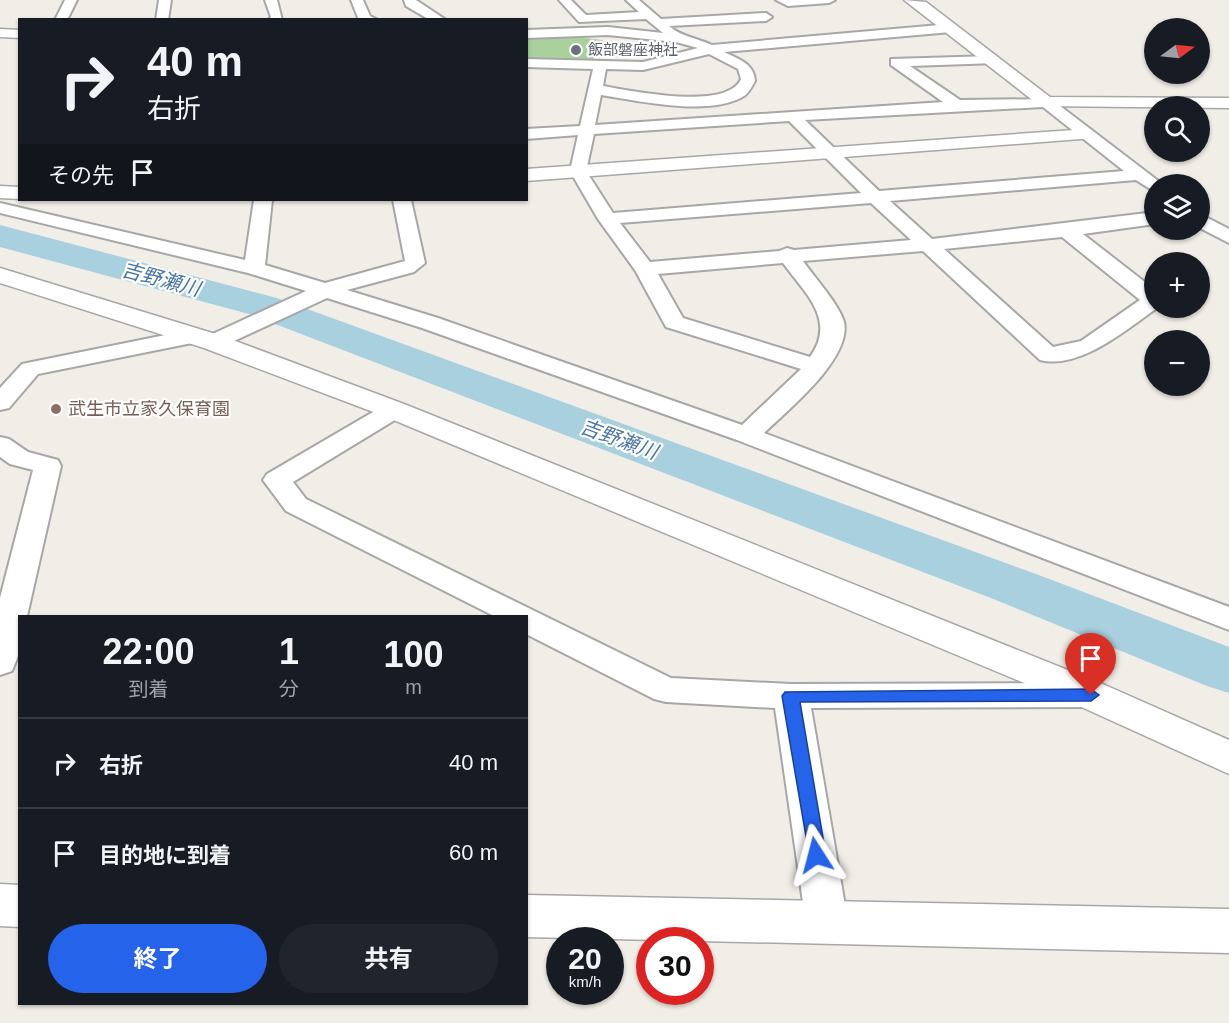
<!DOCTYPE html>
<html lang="ja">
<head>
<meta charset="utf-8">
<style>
	:root { --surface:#171b24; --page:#20242c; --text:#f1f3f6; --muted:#9ea1a6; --line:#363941; --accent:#2563eb }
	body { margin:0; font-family:Arial,"Noto Sans JP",sans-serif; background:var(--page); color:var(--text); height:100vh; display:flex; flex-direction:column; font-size:22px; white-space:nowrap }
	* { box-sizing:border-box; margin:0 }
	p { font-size:20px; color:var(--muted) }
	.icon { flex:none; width:33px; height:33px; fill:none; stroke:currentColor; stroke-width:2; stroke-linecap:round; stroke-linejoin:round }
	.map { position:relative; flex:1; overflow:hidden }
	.panel { position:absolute; left:18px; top:615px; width:510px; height:390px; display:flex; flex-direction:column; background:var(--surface); border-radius:0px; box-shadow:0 2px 4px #0004 }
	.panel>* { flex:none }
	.hud { position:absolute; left:18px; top:18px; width:510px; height:183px; border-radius:0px; box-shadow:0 2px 4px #0004; background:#171b24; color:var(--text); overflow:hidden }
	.needle { width:39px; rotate:75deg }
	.tools { position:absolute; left:1144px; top:18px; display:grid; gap:12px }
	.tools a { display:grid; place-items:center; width:66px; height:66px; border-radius:50%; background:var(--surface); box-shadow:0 2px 4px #0004; font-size:30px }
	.speed { position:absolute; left:546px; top:927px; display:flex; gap:12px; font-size:30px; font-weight:700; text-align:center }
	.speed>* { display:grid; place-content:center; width:78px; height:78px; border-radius:50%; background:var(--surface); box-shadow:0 2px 4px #0004; line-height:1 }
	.speed small { font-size:15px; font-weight:400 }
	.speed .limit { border:9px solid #d22; background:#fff; color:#111 }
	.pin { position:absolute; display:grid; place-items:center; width:51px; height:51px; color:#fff; margin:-62px -26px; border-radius:50% 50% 50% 0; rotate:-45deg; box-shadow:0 0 6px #0007 }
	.pin .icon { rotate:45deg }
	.me { position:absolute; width:66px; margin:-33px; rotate:351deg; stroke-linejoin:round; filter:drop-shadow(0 0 4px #0008) }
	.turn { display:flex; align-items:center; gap:21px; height:126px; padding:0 30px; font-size:27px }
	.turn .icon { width:78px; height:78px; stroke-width:2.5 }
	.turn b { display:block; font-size:42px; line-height:51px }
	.then { display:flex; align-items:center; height:57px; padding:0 30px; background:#0003; gap:12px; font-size:22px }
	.eta { display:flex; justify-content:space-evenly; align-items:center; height:102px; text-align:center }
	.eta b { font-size:36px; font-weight:700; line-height:42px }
	.cta { display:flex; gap:12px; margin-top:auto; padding:12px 30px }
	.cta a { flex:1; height:69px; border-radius:36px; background:var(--accent); color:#fff; font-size:24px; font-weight:700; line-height:69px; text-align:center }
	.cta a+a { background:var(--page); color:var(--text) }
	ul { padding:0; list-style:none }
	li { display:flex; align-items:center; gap:18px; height:90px; padding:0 30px; border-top:2px solid var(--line) }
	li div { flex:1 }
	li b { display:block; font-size:22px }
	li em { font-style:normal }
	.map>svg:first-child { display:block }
</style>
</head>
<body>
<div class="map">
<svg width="1229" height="1023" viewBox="0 0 1229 1023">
	<rect width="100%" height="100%" fill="#f1eee7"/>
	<!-- forest -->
	<path fill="#aad09c" d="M561,35l41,5 12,8 -24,13 -63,-1v-22z"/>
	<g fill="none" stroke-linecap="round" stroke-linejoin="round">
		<!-- river -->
		<path fill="#a8d0de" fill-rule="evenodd" d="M0,225l277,73 759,276 193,73v46l-22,-7 -211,-86 -747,-286 -249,-67z"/>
		<!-- minor casing -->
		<g stroke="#a7a7a7" stroke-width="4">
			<path id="minor" d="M65,0h12l-10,20h-12z
				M159,0h12l-3,20h-12z
				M265,0h12l5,20h-14l3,-3z
				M351,0h12l7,16 8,4h-19z
				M404,0h12l30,20h-16l-24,-14z
				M559,0h12l15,15 53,-3 -13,-12h13l22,19 105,-6 6,4 -6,4 -97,5c13,11 28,12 43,19l239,-21 6,4 -6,4 -227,20c14,7 30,11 31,29 -3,5 -6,12 -11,15 -34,21 -105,5 -143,-1l-6,30 348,-23 -52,-37v-6l101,-3 5,1v6l-87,3 50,34 91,-1 110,84 -6,1v8l-19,-12 -246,21 42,38 223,-27v12l-72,10 72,56v18h2c-30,21 -77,62 -117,52l-117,-109 -120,10c11,16 36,43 41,61 8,36 -56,88 -80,111l465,174v23l-492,-190 -315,-112 -95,-30 -106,49h-16l-3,-6 -164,33 -29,34 -9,2v-22l22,-24 173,-35 8,2 3,6 100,-46 -58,-18 -248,-60v-10l245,57 9,-60h18l-7,65 60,18 80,-22 -12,-61h18l14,63 -11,9 -67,18 91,28 304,107 59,-56 -135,-42 -31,-57 -37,-51 -28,-48 8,-36 -52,4v-10l54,-3 13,-57 -67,-2v-8l117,3 55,-14 -22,-6 -68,-7 -82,3v-8l82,-3 55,6 -17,-14 -67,3zM709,54l29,15 3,10c-14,32 -109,12 -138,7l3,-17 37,1zM1043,107l81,64 -245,20 -74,-71zM789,121l72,72 -248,20 -27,-42 8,-37zM871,203l40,37 -117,10 -7,-2 -8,3 -129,11 -30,-39zM1062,237l78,63 -59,41 -28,6 -109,-98zM783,263c22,30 54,57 27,94l-127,-39 -25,-44z
				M776,0h59l-6,3 -41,3z
				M1200,214l29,15v14l-29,-15z
				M394,402l9,3 4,5 -4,5 -110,67 13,17 365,179 120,6 300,-1 12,3 5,9 -5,9 -12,3 -280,1 37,215 -6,13 -15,6 -15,-6 -6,-13 -31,-215 -109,-6 -12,-3 -128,-65v-18h-32l-208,-105 -23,-31 4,-6 118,-69z
				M0,437l9,2 19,13 30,8 3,6 -34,150h-7v35l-8,20 -12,4v-77l33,-128 -23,-6 -10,-7z"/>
		</g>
		<!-- tertiary casing -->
		<g stroke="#a7a7a7" stroke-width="3">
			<path id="tertiary" d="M904,0l22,2 124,95 179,1v10l-189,-2z
				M0,29l20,1v8l-20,-1z
				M1088,129l9,5 -3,4 -568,43v-12z
				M0,186l20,1v12l-20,-1z
				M0,268l222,68 182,68 701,281 124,55v34l-152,-69 -693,-289 -180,-68 -204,-65z
				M0,884l20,1v42l-20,-1z
				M526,895l703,14v44l-703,-16z"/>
		</g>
		<!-- minor -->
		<use href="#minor" fill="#fff" fill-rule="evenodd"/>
		<!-- tertiary -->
		<use href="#tertiary" fill="#fff" fill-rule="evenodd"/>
	</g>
	<!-- route -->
	<path fill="#2563eb" stroke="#184099" stroke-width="1.5" d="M1091,689l8,6 -8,6 -291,1 26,153 -3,5 -7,3 -6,-3 -28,-164 3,-4z"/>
	<!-- markers -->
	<circle fill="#6b7280" stroke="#fff" stroke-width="2" cx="576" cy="50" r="6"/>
	<circle fill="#8d6e63" stroke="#fff" stroke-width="2" cx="56" cy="409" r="6"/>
	<g text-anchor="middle" stroke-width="4.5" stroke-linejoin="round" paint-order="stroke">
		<!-- far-worship labels -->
		<g font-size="15" fill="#5b616d" stroke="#fff" text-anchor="start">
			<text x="588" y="55">飯部磐座神社</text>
		</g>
		<!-- education labels -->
		<g font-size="18" fill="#785e54" stroke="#fff" text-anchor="start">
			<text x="68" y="415">武生市立家久保育園</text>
		</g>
		<!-- water labels -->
		<g font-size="20" font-style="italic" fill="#4976a8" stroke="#fff">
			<text transform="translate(161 279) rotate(15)" y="7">吉野瀬川</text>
			<text transform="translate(619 439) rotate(20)" y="7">吉野瀬川</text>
		</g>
	</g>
</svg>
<div class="tools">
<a><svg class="needle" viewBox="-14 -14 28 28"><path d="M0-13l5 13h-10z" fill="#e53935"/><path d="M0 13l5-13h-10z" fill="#9ea1a6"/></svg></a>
<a><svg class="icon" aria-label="search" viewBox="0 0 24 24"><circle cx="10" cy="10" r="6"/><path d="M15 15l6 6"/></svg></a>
<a><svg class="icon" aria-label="layers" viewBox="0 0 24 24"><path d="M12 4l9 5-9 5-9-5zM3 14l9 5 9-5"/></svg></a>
<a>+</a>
<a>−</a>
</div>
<div class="speed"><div>20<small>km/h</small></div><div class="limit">30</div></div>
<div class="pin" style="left:1091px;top:695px;background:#d93025"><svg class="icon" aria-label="arrive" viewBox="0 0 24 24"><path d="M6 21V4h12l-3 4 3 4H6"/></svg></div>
<svg class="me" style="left:816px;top:855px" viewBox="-20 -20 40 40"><path d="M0-17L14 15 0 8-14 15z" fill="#2563eb" stroke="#fff" stroke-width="4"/></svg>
<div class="hud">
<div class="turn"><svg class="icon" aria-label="right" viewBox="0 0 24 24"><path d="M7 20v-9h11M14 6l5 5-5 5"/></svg><div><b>40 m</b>右折</div></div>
<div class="then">その先<svg class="icon" aria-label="arrive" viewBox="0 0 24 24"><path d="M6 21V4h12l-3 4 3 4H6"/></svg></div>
</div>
<section class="panel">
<div class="eta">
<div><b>22:00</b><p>到着</p></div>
<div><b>1</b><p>分</p></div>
<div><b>100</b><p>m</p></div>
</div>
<ul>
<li><svg class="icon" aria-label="right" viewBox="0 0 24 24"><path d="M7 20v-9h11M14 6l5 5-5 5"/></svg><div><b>右折</b></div><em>40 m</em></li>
<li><svg class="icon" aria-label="arrive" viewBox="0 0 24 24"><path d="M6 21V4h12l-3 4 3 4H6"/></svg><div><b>目的地に到着</b></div><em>60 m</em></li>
</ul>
<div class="cta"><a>終了</a><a>共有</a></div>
</section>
</div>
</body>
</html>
